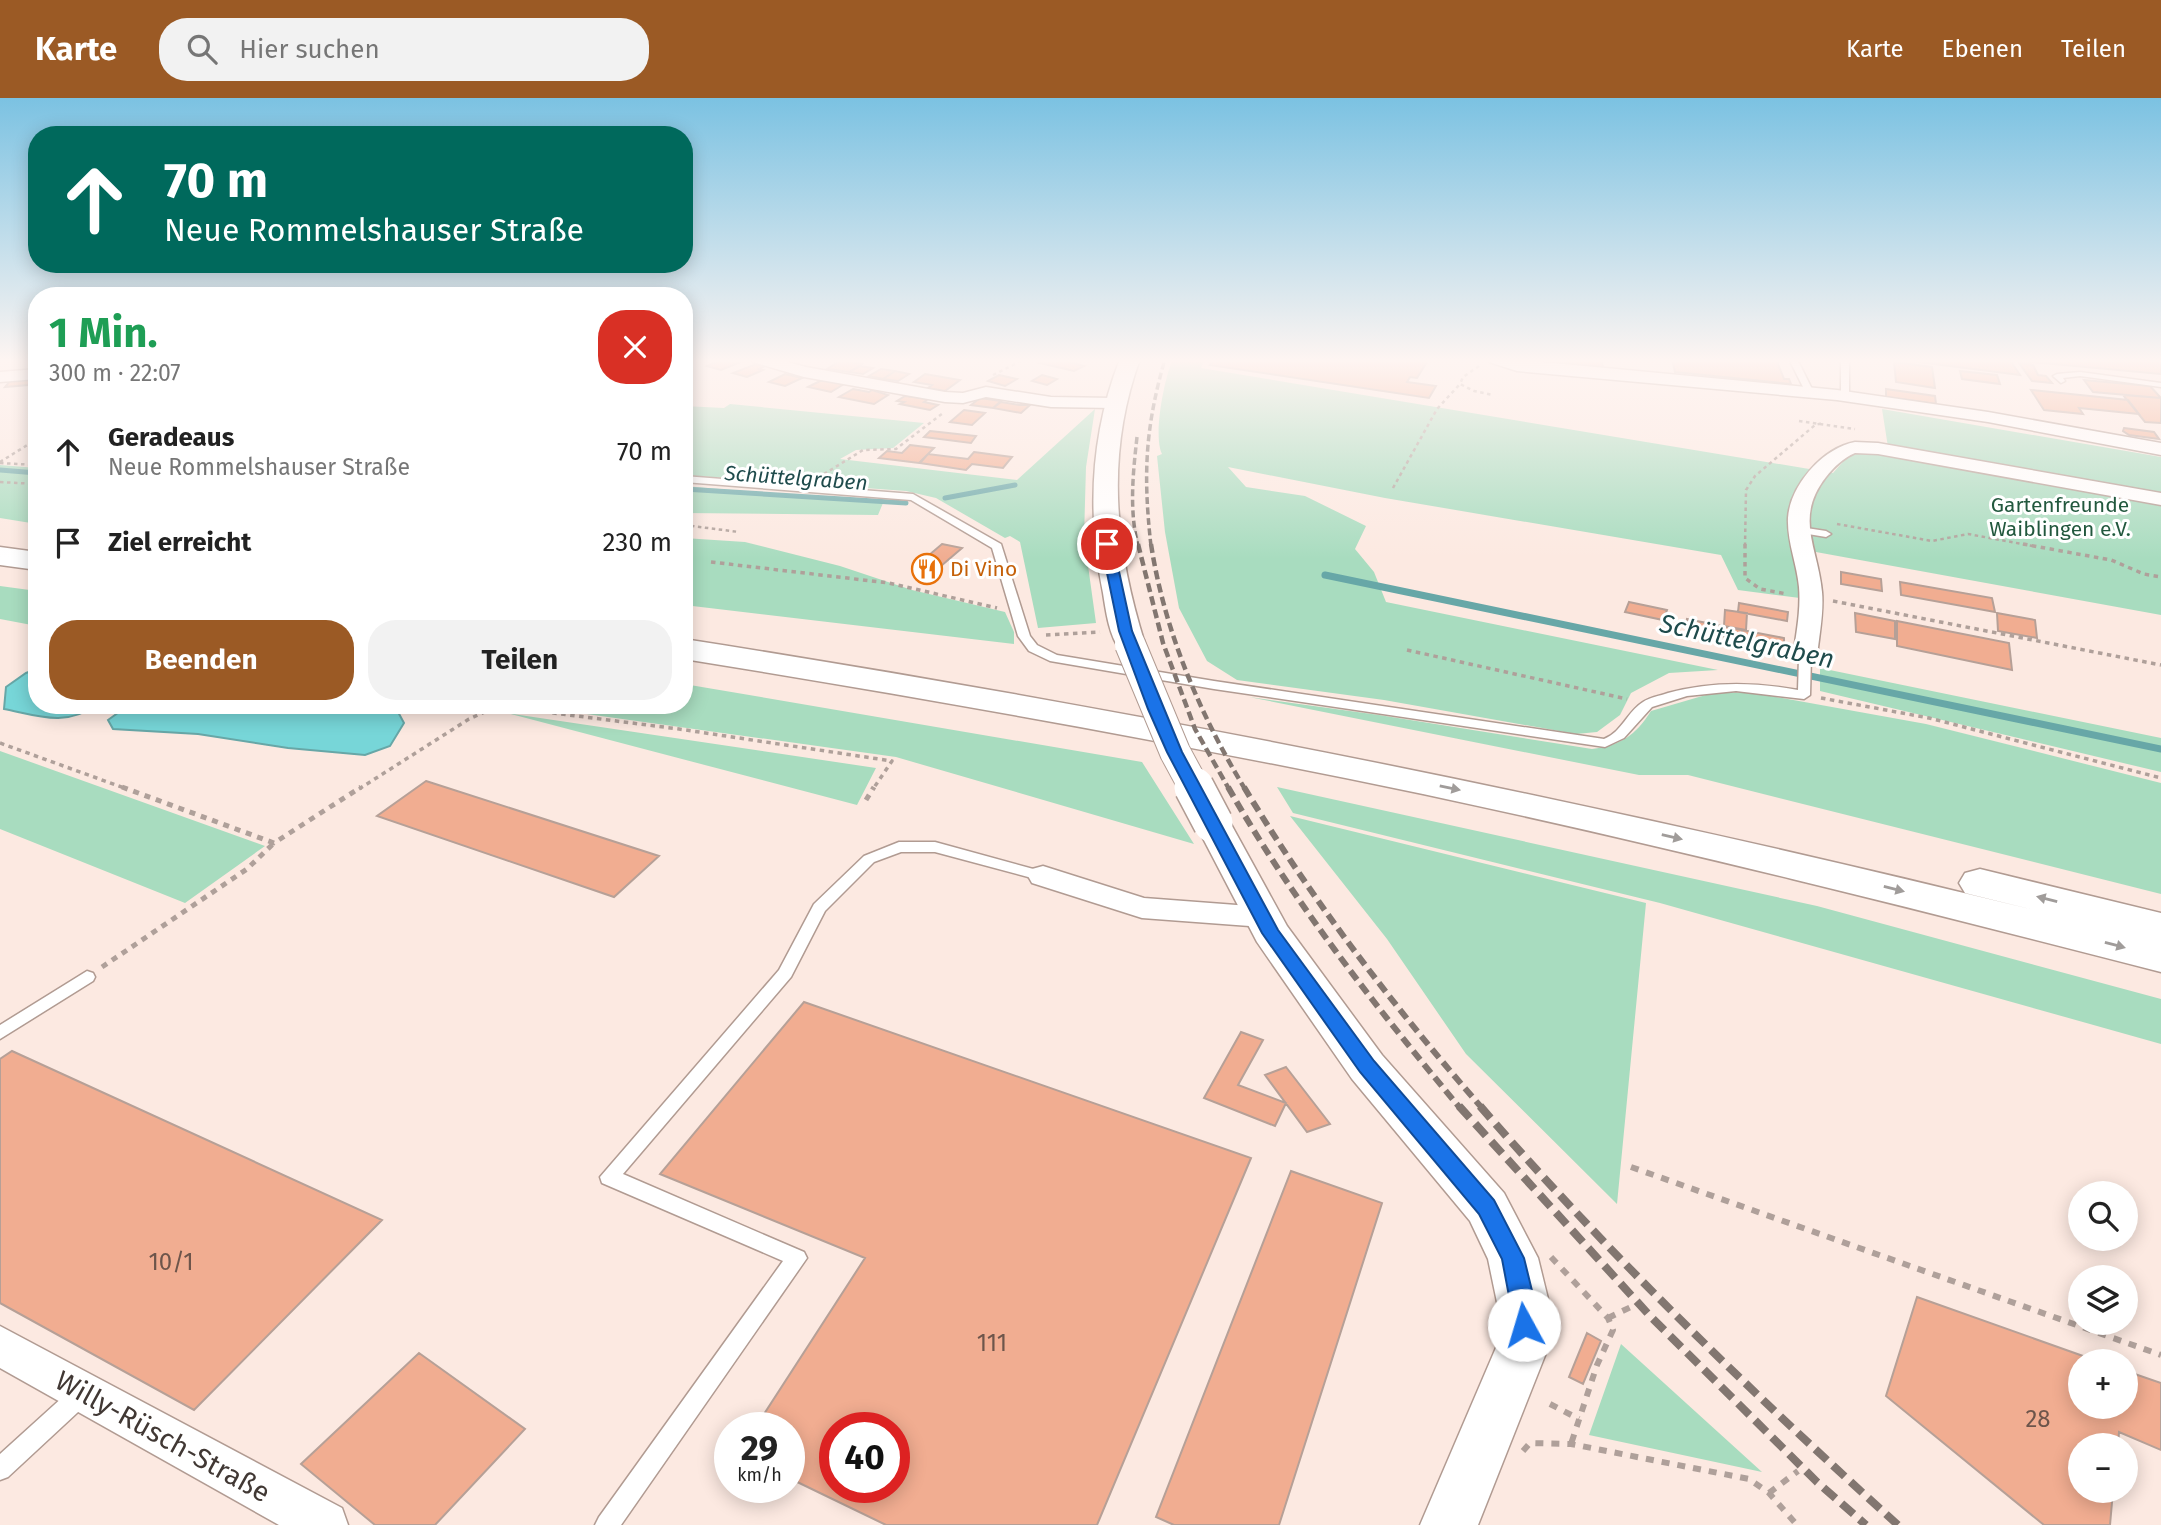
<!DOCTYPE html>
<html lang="de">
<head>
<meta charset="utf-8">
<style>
	:root { --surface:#fff; --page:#f2f2f2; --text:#222; --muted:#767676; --accent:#9b5a25 }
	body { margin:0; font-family:"Fira Sans",sans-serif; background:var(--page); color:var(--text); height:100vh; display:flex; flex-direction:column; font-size:26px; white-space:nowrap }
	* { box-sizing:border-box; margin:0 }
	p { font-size:23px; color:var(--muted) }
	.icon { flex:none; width:38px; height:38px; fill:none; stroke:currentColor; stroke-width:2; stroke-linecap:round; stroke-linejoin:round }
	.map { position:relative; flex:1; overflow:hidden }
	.drawer { position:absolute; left:28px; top:189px; width:665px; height:427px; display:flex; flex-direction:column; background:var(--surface); border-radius:28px; box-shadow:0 4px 18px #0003 }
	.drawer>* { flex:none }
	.guide { position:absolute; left:28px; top:28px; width:665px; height:147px; border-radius:28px; box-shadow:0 4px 18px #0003; background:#00695c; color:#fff; overflow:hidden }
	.tools { position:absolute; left:2068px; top:1083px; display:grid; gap:14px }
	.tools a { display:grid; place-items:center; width:70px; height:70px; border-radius:50%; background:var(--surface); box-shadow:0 4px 18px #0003; font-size:35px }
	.speed { position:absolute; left:714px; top:1314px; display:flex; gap:14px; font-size:35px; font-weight:700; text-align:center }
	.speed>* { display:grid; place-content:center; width:91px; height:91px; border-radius:50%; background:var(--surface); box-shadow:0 4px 18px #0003; line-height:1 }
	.speed small { font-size:18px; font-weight:400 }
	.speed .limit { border:10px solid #d22; background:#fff; color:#111 }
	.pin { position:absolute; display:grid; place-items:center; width:60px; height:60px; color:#fff; margin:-30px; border:4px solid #fff; border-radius:50%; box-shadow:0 2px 7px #0007 }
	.me { position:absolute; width:77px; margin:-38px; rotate:354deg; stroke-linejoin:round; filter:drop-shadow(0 0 5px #0008) }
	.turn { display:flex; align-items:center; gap:24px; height:147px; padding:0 21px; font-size:32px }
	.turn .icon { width:91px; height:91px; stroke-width:2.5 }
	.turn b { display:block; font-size:49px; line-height:60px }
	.round { display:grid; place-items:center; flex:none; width:74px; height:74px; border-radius:28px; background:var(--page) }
	.headline { display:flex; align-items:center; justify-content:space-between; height:119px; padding:0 21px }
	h1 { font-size:42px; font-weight:700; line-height:52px; color:#1e9e55 }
	.action { display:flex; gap:14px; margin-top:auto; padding:14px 21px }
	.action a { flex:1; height:80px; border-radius:28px; background:var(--accent); color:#fff; font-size:28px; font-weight:700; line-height:80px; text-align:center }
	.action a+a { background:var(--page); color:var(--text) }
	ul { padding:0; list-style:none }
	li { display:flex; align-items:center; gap:21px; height:91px; padding:0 21px }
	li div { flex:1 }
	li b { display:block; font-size:26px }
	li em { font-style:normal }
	header { display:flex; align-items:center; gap:42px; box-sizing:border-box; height:98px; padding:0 35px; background:var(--accent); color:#fff }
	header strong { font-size:33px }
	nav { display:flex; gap:38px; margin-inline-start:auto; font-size:24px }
	.search { width:490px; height:63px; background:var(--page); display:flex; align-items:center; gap:18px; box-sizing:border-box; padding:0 24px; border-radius:28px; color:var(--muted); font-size:26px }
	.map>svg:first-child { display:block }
</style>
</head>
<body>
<header>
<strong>Karte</strong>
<div class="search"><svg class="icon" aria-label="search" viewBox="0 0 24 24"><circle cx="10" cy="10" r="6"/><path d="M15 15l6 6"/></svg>Hier suchen</div>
<nav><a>Karte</a><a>Ebenen</a><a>Teilen</a></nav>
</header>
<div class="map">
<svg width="2161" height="1427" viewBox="0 0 2161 1427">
	<rect width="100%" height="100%" fill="#fce9e1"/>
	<!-- green -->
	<path fill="#a8dcbf" d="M1173,261h32l-4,9 632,105 15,-17 40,-9 -6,-38 279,48v158l-367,-67 6,50 -62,-8 -17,-35 -336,-57 -157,-31 18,20 59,9 61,30 -11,23 19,23 12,30 332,68 -49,3 -38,20 -11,22 -23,17 -21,2 -192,-34 -147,-20 -30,-19 -28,-53 -14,-76 -8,-76 5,-2c-9,-18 2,-75 11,-95z
		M730,306l194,19 -31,25 -37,2 -16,9 177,21 78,-71 -9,58 -2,70 12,86 -58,5 -18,-86 -10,-6 -5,2 -69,-40 -30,-7 -222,-16v-69l40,2z
		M0,367l37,3v56l-37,-6z
		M684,388l199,17 -5,12 -194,-2z
		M684,440l61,4 95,24 72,24 93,22 9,20v12l-330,-39z
		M0,488l37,5v35l-37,-7z
		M1820,570l341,70v34l-341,-81z
		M684,586l458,78 52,82 -298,-87 -374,-52h162z
		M1716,594l38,1 172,31 235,59v111l-473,-119h-49l-390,-78 130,18 213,34c29,-4 43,-13 59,-38z
		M507,615l369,55 -19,37z
		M0,653l265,95 -80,57 -185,-74z
		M1277,689l540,119 344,93v45l-501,-141 -367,-90z
		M1290,718l356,87 -29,301 -151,-150 -79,-115z
		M1621,1246l141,128 -173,-37z"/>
	<!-- water -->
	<path fill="#77d6d8" stroke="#67a7a7" stroke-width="2" d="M37,571v36h60c-32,22 -58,11 -93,4l2,-22 20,-14z
		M129,607h238l31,7 6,11 -14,23 -25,9 -77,-7 -90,-14 -85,-5 -5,-9z"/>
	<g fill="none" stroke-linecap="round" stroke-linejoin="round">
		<!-- stream-far1 -->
		<path stroke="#67a7a7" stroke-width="5" d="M0,372l37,3
			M684,391l222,14
			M945,400l70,-13"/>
		<!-- stream -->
		<path stroke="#67a7a7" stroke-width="7" d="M1325,477l836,174"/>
	</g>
	<!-- building -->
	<path fill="#f1ad91" stroke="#b6a097" stroke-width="2" fill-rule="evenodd" d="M723,261h15l5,2 -22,9 -14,-4z
		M1047,261h24l-4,2 17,5 -10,5 -34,-8z
		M1215,261h204l8,3 -10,16 -7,-1 -3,5 29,4 -7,12 -219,-33z
		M1562,261h39l2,8 -40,-3z
		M1672,261h104l8,20h5l2,5 -116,-12z
		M1895,261h114l11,16z
		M2009,261h152v15l-151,-14z
		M841,262l21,4 -12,8 -23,-3z
		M1894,264l38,5 3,21 -39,-6z
		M2019,265l14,2 5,10 8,1 6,7 -20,-2z
		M756,266l9,2 -6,3 4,1 -16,7 -14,-4z
		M860,268l13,2 -10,6 -14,-2z
		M881,271l14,2 -12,8 -14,-3z
		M895,273l14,3 -11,7 -15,-2z
		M1960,273l37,4 3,9 -38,-5z
		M785,276l17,4 -17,8 -16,-4z
		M925,276l35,6 -15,11 -17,-3 4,-3 -18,-3z
		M999,277l18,4 -12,7 -17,-5z
		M1042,277l15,4 -10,6 -15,-4z
		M33,280l-5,7 -23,2 5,-6z
		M2084,282l66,6 11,12 -68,-6z
		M820,283h9l15,3 -13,8 -23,-5z
		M853,291l16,3 3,-2 16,5 -14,9 -35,-7z
		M1886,291l49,7 1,8 -50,-7z
		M2031,292l97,10 11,14 -60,-6 4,6 -39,-4z
		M2123,297l38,3v25l-16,-1z
		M905,298l23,3 -4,3 14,3 -8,5 -30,-6 4,-2 -7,-1z
		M980,300l21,3 -8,7 -22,-3z
		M1001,304l19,3h10l-9,8 -28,-5z
		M964,312l21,3 -13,12 -22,-3z
		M2124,330l30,4 5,7 -30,-4 -6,-4z
		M930,333l46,5 -5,7 -47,-6z
		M910,347l24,3 -15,15 -40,-5 8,-7 15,2z
		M974,354l38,5 -9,11 -31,-4 -6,6 -46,-7 8,-9 40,5z
		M942,446l20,4 -28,24 -20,-4z
		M1841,474l40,7 1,12 -41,-7z
		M1900,484l92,16 3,14 -94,-17z
		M1629,504l38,8 -4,10 -38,-8z
		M1739,505l49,9 -1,9 -49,-9z
		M1725,512l22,3 -1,17 -22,-4z
		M1855,515l40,8v18l-39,-7z
		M1997,515l38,7 2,18 -39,-7z
		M1687,521l55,11 -1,10 -55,-11z
		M1897,523l112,22 3,27 -115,-24z
		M1742,532l42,8v10l-43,-8z
		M426,683l233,75 -45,41 -237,-81z
		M804,904l447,156 -154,367h-211l-97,-47v-50h-34l110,-170 -205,-84zM835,1330h59v60h-59z
		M1241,934l22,8 -25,45 48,18 -11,23 -71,-28z
		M12,953l370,169 -188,190 -194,-107v-244z
		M1286,969l44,57 -23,8 -42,-57z
		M1291,1073l91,32 -103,322h-105l-18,-8z
		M1917,1199l183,65h-19v45h45v-36l35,12v67l-42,-18 -1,14h-37v45h32l-3,34h-66l-158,-129z
		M1587,1235l14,8 -18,43 -14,-7z
		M419,1255l106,76 -90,96h-60l-74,-61z"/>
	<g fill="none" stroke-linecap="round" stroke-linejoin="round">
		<!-- service casing -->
		<g stroke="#b19b92" stroke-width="3">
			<path id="service" d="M1789,261h8l17,34 -1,2 -7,-2z
				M1841,261h8v38l-4,3 -4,-3z
				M2080,274l81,11v4l-81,-11 -17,2 2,3 -4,2 -8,-7 4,-2z
				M684,378l229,18 88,50 29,92 7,9 20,10 157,26 390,58c18,-7 23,-27 39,-37 7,-5 17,-6 25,-9 44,-12 86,-11 130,-3l1,-33 6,-4 6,4 -1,38 -6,4 -68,-8 -49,5 -35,11 -28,31 -19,9 -391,-58 -164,-28 -21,-10 -11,-15 -26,-88 -81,-48 -227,-18z
				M1800,429l26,4 5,3 -5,3 -30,-5v-4z
				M899,744h36l113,31 2,3 -7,5 -108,-29h-34l-27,10 -49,49 -34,66 -168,197 181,78 3,6 -186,267h-26l4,-8 184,-256 -181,-78 -2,-6 179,-207 35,-66 50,-48z
				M87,873l6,2 2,4 -2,4 -93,58v-14z
				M83,1285l8,3 3,7 -3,7 -83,77 -8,3v-26l75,-68z"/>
		</g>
		<!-- minor casing -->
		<g stroke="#b19b92" stroke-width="3">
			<path id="minor" d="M751,261h26l29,8 139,25 18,1 23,-6 65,10 63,1 9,5 -9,5 -63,-1 -65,-10 -23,6 -18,-1 -141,-25 -51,-15z
				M1487,261h25l325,31 151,22 173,31v12l-173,-33 -151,-22 -320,-29 -28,-9z
				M37,271v10l-37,3v-10z
				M1855,344l23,1 283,50v12l-283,-51 -23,-1c-12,5 -21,14 -29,24 -32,41 -8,70 -4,115 2,21 -3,43 -5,65l-4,5h-16l-4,-5c3,-23 8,-46 6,-70 -2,-23 -12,-45 -11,-69 2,-33 35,-70 67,-76z
				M1043,768l101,32 119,9 11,3 4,7 -4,7 -11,3 -121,-9 -110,-35 -4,-7 4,-7z
				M0,1228l342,182 6,17h-69l-279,-157z"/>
		</g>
		<!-- tertiary casing -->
		<g stroke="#b19b92" stroke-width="3">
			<path id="tertiary" d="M1120,261h20c-35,96 -25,189 5,285l-5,6 -10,3 -10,-3c-11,-15 -14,-38 -17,-57 -16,-79 -13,-158 17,-234z
				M1213,714l13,3 61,111 95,129 122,138 34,65 12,49v36l-72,182h-58l78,-182v-36l-10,-48 -18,-38 -118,-142 -95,-137 -62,-119 5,-8z"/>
		</g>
		<!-- trunk casing -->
		<g stroke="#b19b92" stroke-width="3">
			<path id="trunk" d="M0,449l37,5v18l-37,-5z
				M684,541c454,71 904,161 1350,271l-69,-17 -6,-10 6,-10 15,-4 181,44v59c-245,-63 -490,-125 -738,-178 -245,-51 -491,-95 -739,-135z"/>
		</g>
		<!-- path-far3 -->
		<path stroke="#afa09a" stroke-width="2.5" stroke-dasharray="3.5 3.5" stroke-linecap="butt" d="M1479,268l-16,11 -3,7 14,7 19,4
			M993,277l32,-16
			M1799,323l56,8
			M0,364l37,-23
			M0,365l37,2
			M824,376l39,-24 33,-1 47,-36
			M0,384l37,2
			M1393,390l44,-79 23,-25
			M1837,426l95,17 36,-7 65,12
			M684,427l55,7
			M1745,448l1,-56 9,-14 60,-51 8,-2"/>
		<!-- path-far2 -->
		<path stroke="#afa09a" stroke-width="3.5" stroke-dasharray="4.5 4.5" stroke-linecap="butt" d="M1745,446v34l15,11 27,5
			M2023,446l88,16 33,14 17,3
			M711,464l178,21 108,25
			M1833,503l328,64
			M1046,537l54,-3
			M1407,552l220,49
			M1821,600l108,20 232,60
			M0,645l127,46
			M359,691l110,-70 20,-9 25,-2 165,21 213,32 -19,28"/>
		<!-- path-far1 -->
		<path stroke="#afa09a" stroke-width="5" stroke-dasharray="6 6" stroke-linecap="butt" d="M122,689l152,56 87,-56
			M866,702l8,-13
			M102,869l145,-98 27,-26"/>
		<!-- path -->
		<path stroke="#afa09a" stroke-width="6" stroke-dasharray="8 8" stroke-linecap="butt" d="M1631,1069l530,188
			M1551,1159l57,61 5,12 -16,35 -26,79
			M1608,1220l25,-12
			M1550,1306l29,15
			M1523,1353l7,-8 41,1 178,35 20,14 28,32
			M1769,1395l29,-22"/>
		<!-- service -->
		<use href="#service" fill="#fff" fill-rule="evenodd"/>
		<!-- minor -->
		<use href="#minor" fill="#fff" fill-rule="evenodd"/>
		<!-- tertiary -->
		<use href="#tertiary" fill="#fff" fill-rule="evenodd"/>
		<!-- trunk -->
		<use href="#trunk" fill="#fff" fill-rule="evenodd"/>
		<!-- rail-far3 -->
		<path stroke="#827670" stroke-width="3.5" stroke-dasharray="7 3.5" stroke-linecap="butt" d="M1137,339c-4,36 -8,73 1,109
			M1151,448c-8,-71 -6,-118 14,-187"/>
		<!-- rail-far2 -->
		<path stroke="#827670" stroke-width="4.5" stroke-dasharray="9 4.5" stroke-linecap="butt" d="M1138,446l25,99 32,86 34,60
			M1151,446c13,86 49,171 94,245"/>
		<!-- rail-far1 -->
		<path stroke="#827670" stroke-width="6" stroke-dasharray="11 6" stroke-linecap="butt" d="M1228,689c66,116 147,219 232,321
			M1244,689c69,115 150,220 238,321"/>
		<!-- rail -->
		<path stroke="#827670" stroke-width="8" stroke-dasharray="16 8" stroke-linecap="butt" d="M1459,1008l192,211 166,165 49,43
			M1480,1008c129,149 272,287 418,419"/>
		<!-- tertiary-bridge-far1 casing -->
		<g stroke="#b19b92" stroke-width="32" stroke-linecap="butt">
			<path id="tertiary-bridge-far1" d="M1130,546l45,108 20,37"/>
		</g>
		<!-- tertiary-bridge casing -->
		<g stroke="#b19b92" stroke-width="42" stroke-linecap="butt">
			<path id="tertiary-bridge" d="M1194,689l19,36"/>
		</g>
		<!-- tertiary-bridge-far1 -->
		<use href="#tertiary-bridge-far1" stroke="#fff" stroke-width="30"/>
		<!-- tertiary-bridge -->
		<use href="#tertiary-bridge" stroke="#fff" stroke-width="39"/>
	</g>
	<!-- one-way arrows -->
	<defs><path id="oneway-solid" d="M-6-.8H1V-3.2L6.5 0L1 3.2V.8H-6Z" transform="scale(1.75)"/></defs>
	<g fill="#a09c9a">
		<use href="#oneway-solid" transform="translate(1450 690) rotate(12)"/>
		<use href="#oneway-solid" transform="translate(1672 739) rotate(13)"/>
		<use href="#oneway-solid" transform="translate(1894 791) rotate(14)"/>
		<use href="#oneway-solid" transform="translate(2047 801) rotate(-166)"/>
		<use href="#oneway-solid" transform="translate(2115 847) rotate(15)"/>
	</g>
	<!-- sky -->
	<linearGradient id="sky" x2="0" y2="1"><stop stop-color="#7bc2e2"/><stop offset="0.57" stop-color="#fef5f2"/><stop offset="1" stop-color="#fef5f2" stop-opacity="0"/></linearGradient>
	<rect width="2161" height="461" fill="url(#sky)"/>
	<!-- route -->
	<path fill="#1a73e8" stroke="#114b97" stroke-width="2" d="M1107,443l6,3 19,87 50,121 96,178 96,131 120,139 30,58 12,49v18l-3,8 -9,3 -8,-3 -14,-74 -23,-45 -119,-142 -98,-139 -95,-181 -19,-43 -29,-78 -18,-87z"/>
	<!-- icons -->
	<defs>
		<g id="restaurant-ring" transform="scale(1.575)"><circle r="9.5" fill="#fff" stroke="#e8710a" stroke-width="1.5"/><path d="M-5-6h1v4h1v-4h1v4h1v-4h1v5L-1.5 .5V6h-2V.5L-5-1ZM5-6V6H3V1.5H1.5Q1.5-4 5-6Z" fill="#e8710a"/></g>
	</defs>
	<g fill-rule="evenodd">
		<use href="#restaurant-ring" x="927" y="471"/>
	</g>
	<g text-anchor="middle" stroke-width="6" stroke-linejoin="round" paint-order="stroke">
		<!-- far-water labels -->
		<g font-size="21" font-style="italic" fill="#1f4b4c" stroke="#fff">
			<text transform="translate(796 380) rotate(4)" y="7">Schüttelgraben</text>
		</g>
		<!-- far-park labels -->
		<g font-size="21" fill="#22583e" stroke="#fff">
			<text x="2060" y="414">Gartenfreunde<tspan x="2060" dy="24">Waiblingen e.V.</tspan></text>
		</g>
		<!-- far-food labels -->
		<g font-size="21" fill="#c56008" stroke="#fff" text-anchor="start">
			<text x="950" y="478">Di Vino</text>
		</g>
		<!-- near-number labels -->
		<g font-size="24" fill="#6d554b">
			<text x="171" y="1172">10/1</text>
			<text x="992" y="1253">111</text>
			<text x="2038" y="1329">28</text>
		</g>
		<!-- water labels -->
		<g font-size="26" font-style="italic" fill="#1f4b4c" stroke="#fff">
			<text transform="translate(1747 543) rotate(12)" y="9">Schüttelgraben</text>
		</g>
		<!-- near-street labels -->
		<g font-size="28" fill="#413834" stroke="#fff">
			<text transform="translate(163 1338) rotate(29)" y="10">Willy-Rüsch-Straße</text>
		</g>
	</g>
</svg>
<div class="tools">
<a><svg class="icon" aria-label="search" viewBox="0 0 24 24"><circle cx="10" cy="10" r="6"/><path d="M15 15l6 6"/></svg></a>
<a><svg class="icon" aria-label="layers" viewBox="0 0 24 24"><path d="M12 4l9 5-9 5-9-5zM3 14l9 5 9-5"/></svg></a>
<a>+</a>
<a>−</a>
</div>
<div class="speed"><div>29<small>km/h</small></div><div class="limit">40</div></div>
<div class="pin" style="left:1107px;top:446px;background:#d93025"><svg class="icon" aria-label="arrive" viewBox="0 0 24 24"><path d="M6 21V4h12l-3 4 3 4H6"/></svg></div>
<svg class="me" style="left:1524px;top:1227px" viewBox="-20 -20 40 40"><circle r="19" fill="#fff"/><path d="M0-13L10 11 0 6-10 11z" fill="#1a73e8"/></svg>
<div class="guide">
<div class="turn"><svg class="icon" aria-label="ahead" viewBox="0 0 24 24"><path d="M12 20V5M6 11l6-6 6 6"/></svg><div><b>70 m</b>Neue Rommelshauser Straße</div></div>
</div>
<section class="drawer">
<div class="headline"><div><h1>1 Min.</h1><p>300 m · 22:07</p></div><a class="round" style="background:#d93025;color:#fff"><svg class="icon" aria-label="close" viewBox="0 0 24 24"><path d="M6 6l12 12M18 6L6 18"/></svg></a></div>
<ul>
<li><svg class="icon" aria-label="ahead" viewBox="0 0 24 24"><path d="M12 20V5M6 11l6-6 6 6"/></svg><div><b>Geradeaus</b><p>Neue Rommelshauser Straße</p></div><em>70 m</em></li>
<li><svg class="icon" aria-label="arrive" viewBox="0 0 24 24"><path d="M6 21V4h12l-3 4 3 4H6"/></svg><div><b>Ziel erreicht</b></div><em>230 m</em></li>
</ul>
<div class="action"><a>Beenden</a><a>Teilen</a></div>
</section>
</div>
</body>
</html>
